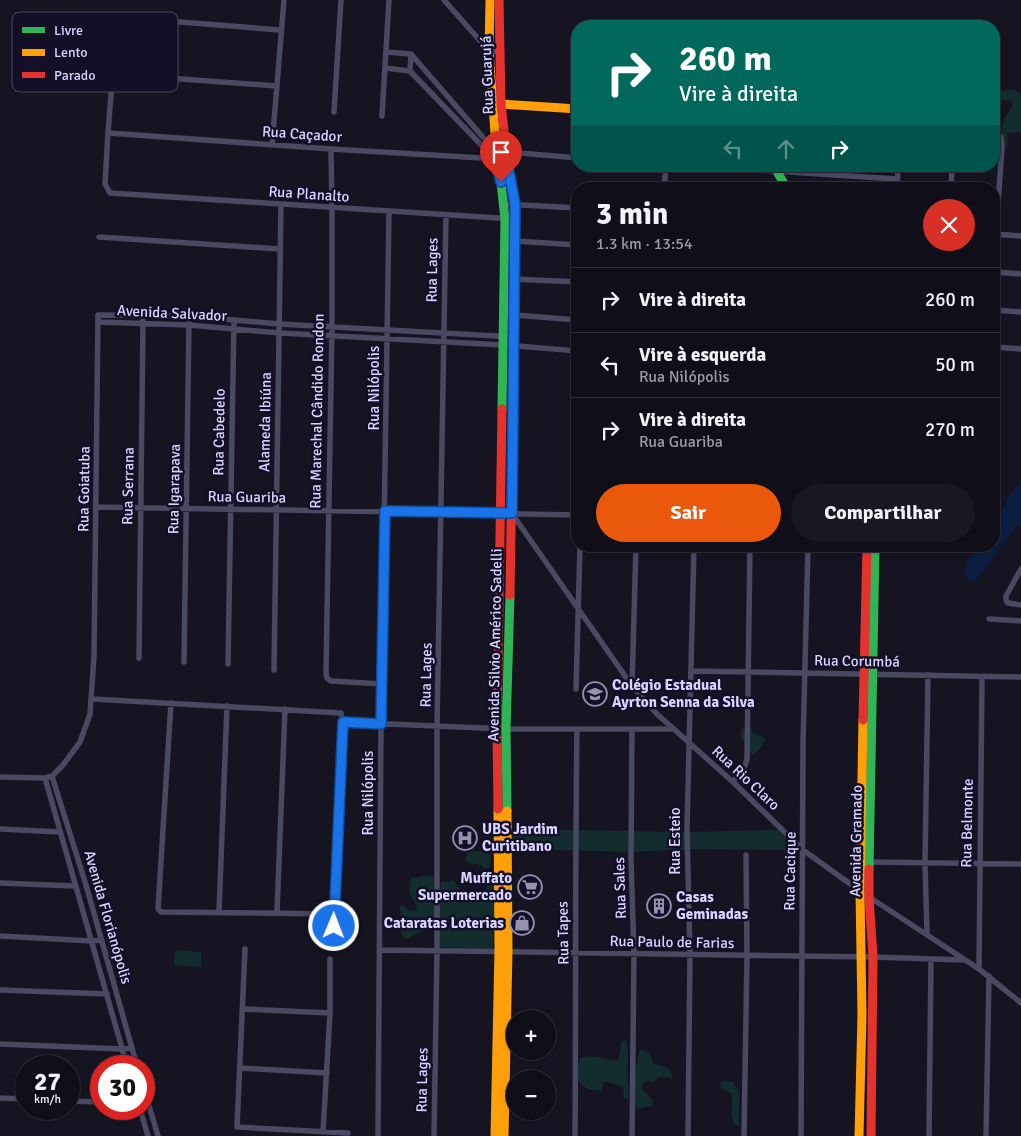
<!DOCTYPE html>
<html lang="pt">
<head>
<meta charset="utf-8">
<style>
	:root { --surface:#100f19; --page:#191822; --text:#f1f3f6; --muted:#9c9ca2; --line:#302f38; --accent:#ea580c }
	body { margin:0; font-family:Signika,sans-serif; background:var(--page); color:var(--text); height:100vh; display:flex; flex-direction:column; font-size:19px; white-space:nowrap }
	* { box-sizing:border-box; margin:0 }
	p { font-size:16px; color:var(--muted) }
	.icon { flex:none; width:28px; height:28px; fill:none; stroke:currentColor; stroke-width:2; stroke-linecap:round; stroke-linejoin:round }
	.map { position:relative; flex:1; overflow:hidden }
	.side { position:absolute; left:571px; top:182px; width:429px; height:370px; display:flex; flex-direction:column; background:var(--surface); border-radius:20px; box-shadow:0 1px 4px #0004,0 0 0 1px var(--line) }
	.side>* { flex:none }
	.banner { position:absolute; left:571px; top:20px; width:429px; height:152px; border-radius:20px; box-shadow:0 1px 4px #0004,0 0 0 1px var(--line); background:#00695c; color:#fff; overflow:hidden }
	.fabs { position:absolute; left:506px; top:1010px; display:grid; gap:10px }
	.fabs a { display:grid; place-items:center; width:50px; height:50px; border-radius:50%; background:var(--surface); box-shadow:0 1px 4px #0004,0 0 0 1px var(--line); font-size:25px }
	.speed { position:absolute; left:15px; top:1055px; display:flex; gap:10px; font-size:25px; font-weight:700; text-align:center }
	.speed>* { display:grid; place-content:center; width:65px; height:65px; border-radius:50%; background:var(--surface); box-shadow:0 1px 4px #0004,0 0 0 1px var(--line); line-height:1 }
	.speed small { font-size:12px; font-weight:400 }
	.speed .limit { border:8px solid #d22; background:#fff; color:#111 }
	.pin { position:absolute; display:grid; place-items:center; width:42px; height:42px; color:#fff; margin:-51px -21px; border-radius:50% 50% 50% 0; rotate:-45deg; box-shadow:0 0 5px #0007 }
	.pin .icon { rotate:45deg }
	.me { position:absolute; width:55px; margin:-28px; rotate:1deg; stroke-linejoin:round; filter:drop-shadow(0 0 4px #0008) }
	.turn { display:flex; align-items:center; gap:18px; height:105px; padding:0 25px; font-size:22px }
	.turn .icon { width:65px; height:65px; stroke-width:2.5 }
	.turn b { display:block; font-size:35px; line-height:42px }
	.lanes { display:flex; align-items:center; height:48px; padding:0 25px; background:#0003; justify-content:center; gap:25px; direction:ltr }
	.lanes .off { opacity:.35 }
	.round { display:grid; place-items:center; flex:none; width:52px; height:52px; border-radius:26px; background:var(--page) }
	.head { display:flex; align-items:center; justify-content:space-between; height:85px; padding:0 25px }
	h1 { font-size:30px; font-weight:700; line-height:38px }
	.action { display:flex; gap:10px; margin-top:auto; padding:10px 25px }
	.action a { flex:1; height:58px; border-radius:30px; background:var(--accent); color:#fff; font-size:20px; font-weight:700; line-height:58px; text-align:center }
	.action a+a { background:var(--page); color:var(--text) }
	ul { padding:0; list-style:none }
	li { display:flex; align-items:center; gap:15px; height:65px; padding:0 25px; border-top:1px solid var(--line) }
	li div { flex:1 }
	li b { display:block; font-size:19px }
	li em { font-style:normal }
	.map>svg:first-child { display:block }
</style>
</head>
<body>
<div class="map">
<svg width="1021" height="1136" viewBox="0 0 1021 1136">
	<rect width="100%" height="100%" fill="#161421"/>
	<!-- green -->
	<path fill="#132c2d" d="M1008,90h6l7,5v37l-14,1 1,11 -3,3c-3,-9 -5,-19 -1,-28 3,-7 10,-10 7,-18l-6,-1 -11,1v-9z
		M749,723l4,10 10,4 2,2 -5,10 -7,6 -4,-3 -9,-16 2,-9 3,3z
		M511,829l179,3 88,-2 20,20 -108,-1 -58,3 -121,-3z
		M475,851l12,1 4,4 -1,11 -5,2 -5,-4 -12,-2 -3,-4 4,-7z
		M495,874l-2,75 -53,-2 -5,-16c-13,-7 -18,6 -30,8l-4,-4 2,-15 -4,-12 3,-4 8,7h5l2,-5 -8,-14 2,-14 17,-3 5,2 2,12 5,1 1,-8 13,-1 8,11 24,1 2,-17z
		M175,950l26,2v15l-27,-2z
		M626,1040l2,12 -1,18 2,30 -5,-2 -1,-11 -18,-6 -4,10c-23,-1 -29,-13 -20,-33 17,-5 26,5 38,2l2,-18z
		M640,1050c9,0 11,5 13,14 10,2 20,2 19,14 -8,-1 -13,-5 -18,4l-6,-1 -5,2 -2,6c7,6 12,8 12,17l-17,3c-4,-14 -1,-45 4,-59z
		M721,1081l11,1 7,9v35l-5,-2c-5,-11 0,-21 -3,-31l-11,-5z"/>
	<!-- water -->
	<path fill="#0b1e41" d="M1021,480v40l-47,63 -10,-7 1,-11 12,-19h17v-26z"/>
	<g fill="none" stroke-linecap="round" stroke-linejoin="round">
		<!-- street -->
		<path stroke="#4a4962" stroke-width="5.5" d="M444,0l45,51 10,1
			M280,30l-163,-13 -9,116 -3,51 5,9 405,26
			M386,52l25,2 83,96
			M385,68l25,3 76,79 8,5
			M410,71l1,-17
			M113,74l164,12
			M334,112l7,-112
			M382,116l7,-116
			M108,133l223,16 151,9 13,-1
			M272,145l12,-145
			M331,149l1,59v119l-6,346 1,5 4,3 51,3
			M508,152l70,6
			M696,166l201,13
			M664,189l2,-23
			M897,189l1,-23
			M951,189l1,-23
			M505,204l73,4
			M994,234l27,2
			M996,234l6,-87 -1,-10
			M99,237l181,12
			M514,241l64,4
			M994,272l27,2
			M513,279l65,3
			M994,310l27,2
			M514,315l64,5
			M98,322l91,3 91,8 224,12 74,6
			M994,347l27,2
			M96,507l482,8
			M513,515l119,171 25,28 76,68 70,68 57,41 119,78 42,34
			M1021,569l-15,27v4l2,3 13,2
			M989,619l32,2
			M139,658l4,-337
			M184,662l5,-340
			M228,664l6,-344
			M274,670l7,-466
			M692,671l329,6
			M632,686l4,-140
			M576,689l4,-143
			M92,699l249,14 2,9 -9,216
			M171,703l-13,206 3,3 173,2
			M343,722l163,7h167
			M52,776l34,109 51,181
			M0,777l45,1 7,-2 11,-11 17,-23 10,-28 4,-58 4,-341 91,1 91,8 233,13
			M45,778l82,288
			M733,782l11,-14 3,-8 3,-214
			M0,829l60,3
			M869,862l152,2
			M0,883l75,3
			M219,912l8,-206
			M277,913l8,-204
			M927,934l-2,-71 3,-188
			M0,936l92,5 10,-1
			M245,949l-8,178 111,6
			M380,950l493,7 91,3
			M979,969l3,-292
			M0,990l107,4
			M243,1009l87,4
			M0,1044l122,5 10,-1
			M240,1068l87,5
			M144,1089l14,47
			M0,1098l26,1
			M69,1101l32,1
			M140,1109l8,27
			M323,1132l7,-119v-54
			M378,1136l3,-412 8,-513
			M434,1136l3,-185v-224l9,-512
			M575,1136c1,-136 0,-271 2,-407
			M632,1136l2,-182 -3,-95 1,-130
			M688,1136l2,-181 -3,-126 7,-283
			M744,1136l3,-180 -1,-101
			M801,1136l2,-391 5,-199
			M929,1136l2,-177
			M986,1136l3,-160"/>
		<!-- fast -->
		<path stroke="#30b455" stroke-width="9" d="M496,158l4,1 7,-3 1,-4 -5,-6 -7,1 -2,6 7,30 4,36 -3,190
			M774,166l13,23
			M507,811l-1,-82 4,-134
			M869,869l6,-323"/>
		<!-- slow -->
		<path stroke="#ff9f0a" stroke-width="9" d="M490,0l-1,51 7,96
			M501,104l77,5
			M507,156l8,48 -1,130
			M495,1136l4,-185 -1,-142
			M504,1136l4,-185 -1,-140
			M859,1136l3,-121 -2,-124 3,-171"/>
		<!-- jam -->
		<path stroke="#e5322d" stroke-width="9" d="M499,0l2,104 5,44
			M510,595l4,-261
			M863,720l4,-174
			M498,809l-1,-80 5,-320
			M869,869v28l4,60 -2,179"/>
	</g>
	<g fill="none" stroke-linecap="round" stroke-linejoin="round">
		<!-- route casing -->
		<g stroke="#114b97" stroke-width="12">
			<path id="route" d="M334,926l9,-204 38,2 4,-213 127,2 3,-309 -9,-48v-8l-7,-3 -3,2 -2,6 7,29"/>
		</g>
		<!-- route -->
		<use href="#route" stroke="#1a73e8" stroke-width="9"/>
	</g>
	<!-- icons -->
	<defs>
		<g id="school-ring" transform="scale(1.25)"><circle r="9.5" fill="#130f26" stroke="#9591b1" stroke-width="1.5"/><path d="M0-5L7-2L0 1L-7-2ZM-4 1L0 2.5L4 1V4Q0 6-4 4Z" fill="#9591b1"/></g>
		<g id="hospital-ring" transform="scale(1.25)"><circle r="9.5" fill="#130f26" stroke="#9591b1" stroke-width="1.5"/><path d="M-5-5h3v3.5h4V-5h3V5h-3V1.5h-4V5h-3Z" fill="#9591b1"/></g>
		<g id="supermarket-ring" transform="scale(1.25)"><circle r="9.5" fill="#130f26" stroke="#9591b1" stroke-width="1.5"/><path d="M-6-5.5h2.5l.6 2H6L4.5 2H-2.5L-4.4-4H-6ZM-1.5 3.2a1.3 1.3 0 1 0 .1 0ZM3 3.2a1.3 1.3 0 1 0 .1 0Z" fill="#9591b1"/></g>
		<g id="building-ring" transform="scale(1.25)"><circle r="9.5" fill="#130f26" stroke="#9591b1" stroke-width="1.5"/><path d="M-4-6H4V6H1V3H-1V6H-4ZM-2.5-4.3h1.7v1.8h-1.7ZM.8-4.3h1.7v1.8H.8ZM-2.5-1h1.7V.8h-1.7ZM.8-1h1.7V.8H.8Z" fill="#9591b1"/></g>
		<g id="shop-ring" transform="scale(1.25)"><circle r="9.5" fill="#130f26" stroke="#9591b1" stroke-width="1.5"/><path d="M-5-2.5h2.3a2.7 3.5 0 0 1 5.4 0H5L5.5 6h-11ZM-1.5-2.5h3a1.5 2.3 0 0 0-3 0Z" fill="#9591b1"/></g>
	</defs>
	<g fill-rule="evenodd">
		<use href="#school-ring" x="595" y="694"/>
		<use href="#hospital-ring" x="465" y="838"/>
		<use href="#supermarket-ring" x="530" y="887"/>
		<use href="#building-ring" x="659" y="906"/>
		<use href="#shop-ring" x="522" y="923"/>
	</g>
	<g text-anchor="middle" stroke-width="5" stroke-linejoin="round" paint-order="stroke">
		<!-- street labels -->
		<g font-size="15" fill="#d9d4ff" stroke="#130f26">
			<text transform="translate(487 75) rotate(-92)" y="5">Rua Guarujá</text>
			<text transform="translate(302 134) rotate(4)" y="5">Rua Caçador</text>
			<text transform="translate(309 194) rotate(4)" y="5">Rua Planalto</text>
			<text transform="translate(432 270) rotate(-89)" y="5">Rua Lages</text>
			<text transform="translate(172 313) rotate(3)" y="5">Avenida Salvador</text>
			<text transform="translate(374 388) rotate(-90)" y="5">Rua Nilópolis</text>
			<text transform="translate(317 411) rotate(-89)" y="5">Rua Marechal Cândido Rondon</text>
			<text transform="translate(265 422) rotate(-89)" y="5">Alameda Ibiúna</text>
			<text transform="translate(219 432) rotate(-89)" y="5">Rua Cabedelo</text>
			<text transform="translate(128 486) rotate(-89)" y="5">Rua Serrana</text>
			<text transform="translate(84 489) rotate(-89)" y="5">Rua Goiatuba</text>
			<text transform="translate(174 489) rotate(-89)" y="5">Rua Igarapava</text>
			<text transform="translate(247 497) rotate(1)" y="5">Rua Guariba</text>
			<text transform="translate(495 645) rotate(-89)" y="5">Avenida Silvio Américo Sadelli</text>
			<text transform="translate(857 661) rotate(1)" y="5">Rua Corumbá</text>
			<text transform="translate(426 675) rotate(-89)" y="5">Rua Lages</text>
			<text transform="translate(746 778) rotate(43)" y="5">Rua Rio Claro</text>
			<text transform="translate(368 793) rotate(-90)" y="5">Rua Nilópolis</text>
			<text transform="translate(967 823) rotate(-89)" y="5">Rua Belmonte</text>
			<text transform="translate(675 841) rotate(-90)" y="5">Rua Esteio</text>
			<text transform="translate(856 841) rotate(-89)" y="5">Avenida Gramado</text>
			<text transform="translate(790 871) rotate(-89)" y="5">Rua Cacique</text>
			<text transform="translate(620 888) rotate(-92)" y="5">Rua Sales</text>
			<text transform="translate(108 917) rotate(74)" y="5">Avenida Florianópolis</text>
			<text transform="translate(563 933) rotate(-91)" y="5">Rua Tapes</text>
			<text transform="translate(672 942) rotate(1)" y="5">Rua Paulo de Farias</text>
			<text transform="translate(422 1080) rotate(-89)" y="5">Rua Lages</text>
		</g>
		<!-- poi labels -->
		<g font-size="15" font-weight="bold" fill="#d9d4ff" stroke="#130f26" text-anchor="start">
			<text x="612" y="690">Colégio Estadual<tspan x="612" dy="17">Ayrton Senna da Silva</tspan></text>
			<text x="482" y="834">UBS Jardim<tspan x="482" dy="17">Curitibano</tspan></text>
			<text x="512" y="883" text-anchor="end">Muffato<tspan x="512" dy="17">Supermercado</tspan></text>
			<text x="676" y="902">Casas<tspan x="676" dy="17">Geminadas</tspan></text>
			<text x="504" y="928" text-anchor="end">Cataratas Loterias</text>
		</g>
	</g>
	<!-- legend -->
	<rect x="12" y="12" width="166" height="80" rx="8" fill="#130f26" stroke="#4e4a67" stroke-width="1"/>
	<rect x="22" y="27" width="23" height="6" fill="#30b455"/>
	<rect x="22" y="49" width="23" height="7" fill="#ff9f0a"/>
	<rect x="22" y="72" width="23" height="6" fill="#e5322d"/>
	<g font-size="14" fill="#d9d4ff">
		<text x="54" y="35">Livre</text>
		<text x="54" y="57">Lento</text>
		<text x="54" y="80">Parado</text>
	</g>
</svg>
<div class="fabs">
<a>+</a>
<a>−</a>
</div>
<div class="speed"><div>27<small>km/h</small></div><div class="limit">30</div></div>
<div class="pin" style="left:501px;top:182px;background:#d93025"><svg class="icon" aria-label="arrive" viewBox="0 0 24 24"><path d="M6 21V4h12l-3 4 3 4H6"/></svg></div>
<svg class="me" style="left:334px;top:926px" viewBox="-20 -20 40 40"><circle r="17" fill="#1a73e8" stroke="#fff" stroke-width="3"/><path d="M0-11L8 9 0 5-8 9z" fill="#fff"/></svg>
<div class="banner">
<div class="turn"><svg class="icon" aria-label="right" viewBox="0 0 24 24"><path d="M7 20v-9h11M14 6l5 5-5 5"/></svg><div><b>260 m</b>Vire à direita</div></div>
<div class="lanes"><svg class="icon off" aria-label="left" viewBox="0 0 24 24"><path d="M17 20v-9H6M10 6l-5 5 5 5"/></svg><svg class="icon off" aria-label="ahead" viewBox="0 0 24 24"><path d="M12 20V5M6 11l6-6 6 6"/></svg><svg class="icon" aria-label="right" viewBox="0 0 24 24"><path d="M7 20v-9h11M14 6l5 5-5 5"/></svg></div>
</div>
<section class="side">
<div class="head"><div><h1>3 min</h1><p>1.3 km · 13:54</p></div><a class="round" style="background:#d93025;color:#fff"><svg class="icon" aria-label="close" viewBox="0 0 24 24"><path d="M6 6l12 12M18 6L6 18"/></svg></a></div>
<ul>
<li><svg class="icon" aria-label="right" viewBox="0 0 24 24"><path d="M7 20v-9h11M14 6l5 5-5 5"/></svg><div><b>Vire à direita</b></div><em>260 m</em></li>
<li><svg class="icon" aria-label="left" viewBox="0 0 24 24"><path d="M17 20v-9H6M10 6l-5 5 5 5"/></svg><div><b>Vire à esquerda</b><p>Rua Nilópolis</p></div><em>50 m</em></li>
<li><svg class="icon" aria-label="right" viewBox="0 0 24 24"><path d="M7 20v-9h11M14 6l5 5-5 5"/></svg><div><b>Vire à direita</b><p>Rua Guariba</p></div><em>270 m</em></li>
</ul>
<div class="action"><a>Sair</a><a>Compartilhar</a></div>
</section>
</div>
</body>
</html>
